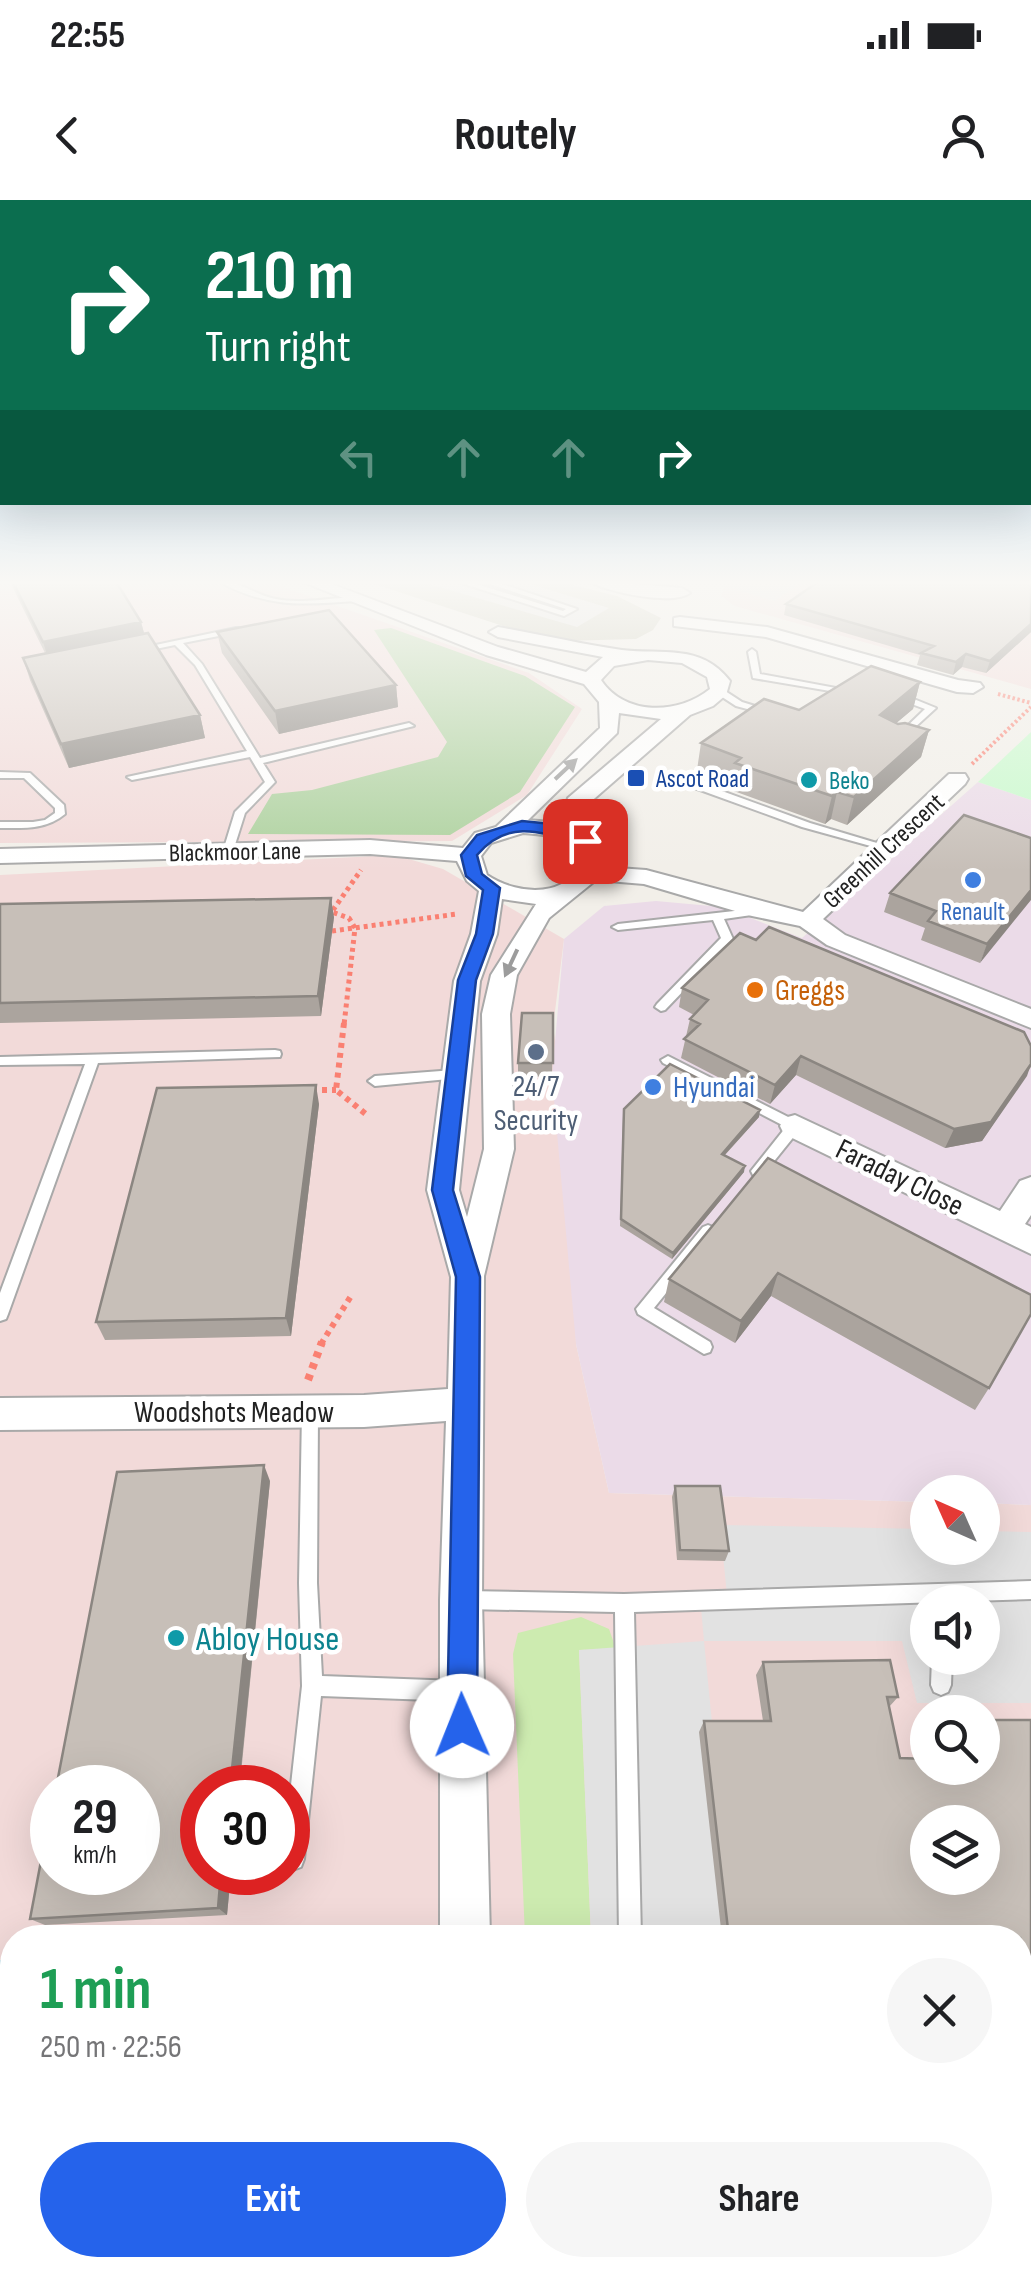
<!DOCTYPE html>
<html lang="en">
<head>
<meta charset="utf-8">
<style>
	:root { --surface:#fff; --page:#f6f6f6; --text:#202124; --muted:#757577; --accent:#2563eb }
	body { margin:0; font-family:"Sofia Sans Condensed",sans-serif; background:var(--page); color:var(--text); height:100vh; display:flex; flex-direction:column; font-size:38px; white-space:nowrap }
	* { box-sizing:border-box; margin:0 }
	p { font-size:32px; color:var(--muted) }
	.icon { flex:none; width:55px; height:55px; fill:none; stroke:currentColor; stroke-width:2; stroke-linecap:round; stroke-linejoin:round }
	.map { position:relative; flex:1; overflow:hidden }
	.details { position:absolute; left:0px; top:1725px; width:1032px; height:352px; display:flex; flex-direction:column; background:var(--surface); border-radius:40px 40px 0 0; box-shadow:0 10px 40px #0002 }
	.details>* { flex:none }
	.banner { position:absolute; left:0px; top:0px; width:1032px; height:305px; box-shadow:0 10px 40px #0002; background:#0b6e4f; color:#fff; overflow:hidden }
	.needle { width:65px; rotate:315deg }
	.tools { position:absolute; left:910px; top:1275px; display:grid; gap:20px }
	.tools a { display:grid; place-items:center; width:90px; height:90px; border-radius:50%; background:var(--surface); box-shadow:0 10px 40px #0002; font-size:50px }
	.speed { position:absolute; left:30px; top:1565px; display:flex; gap:20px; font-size:50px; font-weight:700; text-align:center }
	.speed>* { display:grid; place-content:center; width:130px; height:130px; border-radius:50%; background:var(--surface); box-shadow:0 10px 40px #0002; line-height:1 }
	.speed small { font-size:25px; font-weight:400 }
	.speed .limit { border:15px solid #d22; background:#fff; color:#111 }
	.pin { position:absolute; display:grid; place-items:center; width:85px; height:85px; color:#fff; margin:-42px; border-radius:20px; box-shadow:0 5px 15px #0006 }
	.me { position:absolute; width:110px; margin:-55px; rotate:359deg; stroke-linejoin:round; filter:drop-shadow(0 0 8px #0008) }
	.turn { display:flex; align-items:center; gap:35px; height:210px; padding:0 40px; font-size:45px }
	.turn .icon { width:130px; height:130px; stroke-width:2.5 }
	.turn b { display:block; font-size:70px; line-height:85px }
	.lanes { display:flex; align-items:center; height:95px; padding:0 40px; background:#0003; justify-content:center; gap:50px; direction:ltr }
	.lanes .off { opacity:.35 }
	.round { display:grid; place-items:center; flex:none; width:105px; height:105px; border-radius:52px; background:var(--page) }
	.overview { display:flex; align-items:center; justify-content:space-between; height:170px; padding:0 40px }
	h1 { font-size:60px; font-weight:700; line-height:75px; color:#1e9e55 }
	.action { display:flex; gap:20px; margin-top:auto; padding:20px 40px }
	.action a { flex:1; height:115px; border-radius:60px; background:var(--accent); color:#fff; font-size:40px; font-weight:700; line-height:115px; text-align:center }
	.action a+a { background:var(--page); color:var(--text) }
	.status { display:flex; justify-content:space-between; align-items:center; height:70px; padding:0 50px; background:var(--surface); direction:ltr }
	.status svg { height:28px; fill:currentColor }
	header { display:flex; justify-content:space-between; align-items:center; height:130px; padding:0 40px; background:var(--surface); font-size:45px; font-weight:700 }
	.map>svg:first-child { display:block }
</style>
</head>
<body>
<div class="status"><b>22:55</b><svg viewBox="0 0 49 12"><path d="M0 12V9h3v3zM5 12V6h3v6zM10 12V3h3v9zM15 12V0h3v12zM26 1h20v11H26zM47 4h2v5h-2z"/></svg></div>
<header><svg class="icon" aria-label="back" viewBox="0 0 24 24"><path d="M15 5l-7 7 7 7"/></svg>Routely<svg class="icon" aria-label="person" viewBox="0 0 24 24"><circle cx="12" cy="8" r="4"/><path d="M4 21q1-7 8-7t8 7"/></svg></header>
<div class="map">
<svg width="1031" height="2076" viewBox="0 0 1031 2076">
	<rect width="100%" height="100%" fill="#f2efe9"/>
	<!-- commercial -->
	<path fill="#f2dad9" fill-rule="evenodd" d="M0,380h263l266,93 53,36 -55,86 -75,46 -452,2z
		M720,380h311v109l-296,-83 -14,-10 3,-8z
		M395,655l48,14 121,70 -11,88 20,120 3,197 33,149 318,9 1,46h54l1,-45 48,2v771h-606v-11h595v-327h-1008v71l-12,-1v-1133zM928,1402h54v56h-54zM928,1512h54v56h-54zM52,1588h86v84h-86zM202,1588h86v84h-86zM928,1622h54v56h-54z"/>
	<!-- industrial -->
	<path fill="#ebdbe8" d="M978,582l53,18v705l-48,-2 -1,-11h-54l-1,10 -318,-9 -33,-149 -24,-267 12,-138 40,-33 52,-5 66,6 80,31z"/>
	<!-- construction -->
	<path fill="#c7c7b4" d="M362,380h191l64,16 44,22 -8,12 -17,9 -75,2 -46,-11z"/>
	<!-- grass -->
	<path fill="#cdebb0" d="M581,1417l28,12 7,20 -37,1 12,287h-66l-12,-283 5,-21z
		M540,2065h108l2,11h-109z"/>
	<!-- forest -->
	<path fill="#add19e" d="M391,428l134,48 50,31 -55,85 -70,43 -202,-1 24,-40 40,-4 126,-33 9,-15 -73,-112z
		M0,1843h12v222h415l1,11h-428z"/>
	<!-- park -->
	<path fill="#c8facc" d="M1031,532v68l-53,-18z"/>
	<!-- parking -->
	<path fill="#e2e2e2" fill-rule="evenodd" d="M415,380h102l92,28 -32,19z
		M723,380h83l-32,21 -51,-15z
		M720,1325l207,4 1,19h54l1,-17 48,1v171h-114l-15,-62h-198l29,296h-142l-12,-287 125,-9 -3,-33 27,-3zM928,1402h54v56h-54z"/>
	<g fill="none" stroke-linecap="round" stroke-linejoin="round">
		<!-- river -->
		<path fill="#aad3df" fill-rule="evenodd" d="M0,1760l12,1v106l-12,-1z
			M211,2065h118l2,11h-120z"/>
		<!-- lane casing -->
		<g stroke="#a9a9a9" stroke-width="4">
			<path id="lane" d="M216,380c22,0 39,15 60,19 25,5 54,-1 79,-2l4,2 -4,2c-55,4 -89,7 -139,-21z
				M452,380h12l99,31 3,-2 -88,-29h12l87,29 -13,7z
				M236,428h3v4l-56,11 19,21 58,94 149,-35 5,3 -151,37 12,19 -30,31 -12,38 -5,3 -5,-3 12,-39 30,-30 -15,-25 -118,23 -5,-3 120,-26 -52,-86 -20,-20 -39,8 -4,-3z
				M752,449l4,3 4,22 92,17 -4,3 -95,-16 -5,-26z
				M716,489h6l20,13 33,10 -5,3 -34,-9 -20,-13z
				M893,493h6l37,15 -36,33 -5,-3 2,-2 28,-27 -32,-12z
				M0,572l30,1 34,32 1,9c-19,16 -41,14 -65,14v-6h33l12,-2 10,-7v-5l-31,-30h-24z
				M678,578h8l124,45 80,24 -5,3 -83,-23 -124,-45z
				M761,708l4,1v4l-41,6 9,20 -68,71 -4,1 -6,-4 2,-3 64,-66 -8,-18 -95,10 -6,-3 6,-3z
				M275,850l5,1 1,3 -1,3 -182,6 -90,251 -2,5 -6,2v-28l85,-229 -85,1v-8z
				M668,856l132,67 2,3 -2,3 -37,46h-10l-2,-4 35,-44 -123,-64 -2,-3z
				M454,870l5,2 2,3 -2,3 -84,8 -7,-5 7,-5z
				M708,1025l5,2 2,4 -2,4 -59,73 56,34 2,5 -2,5 -6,2 -66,-40 -2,-5 67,-82z
				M310,1205l6,2 2,5 -1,171 5,93 136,5 7,3 3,7 -3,7 -7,3 -137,-5 -17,163 -3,8 -8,3 -5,-2v-56l14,-126 -3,-103 3,-171 2,-5z
				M1031,1381v18l-397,13 7,326h-22l-4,-326 -150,-3 -7,-2 -3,-7 3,-7 7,-2 159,3z
				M932,1458h20l-1,27 -3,7 -7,3 -7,-3 -3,-7z"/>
		</g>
		<!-- street casing -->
		<g stroke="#a9a9a9" stroke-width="4">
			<path id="street" d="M298,380h23l177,67 88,25 17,-15 -105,-20 -9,-5 9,-5c41,7 82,17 124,23 40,5 79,-7 108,31l-4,14 -13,11 -23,9 -103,90 -4,26 11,6 12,19 -2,11 42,3 157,42 146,-138h16l3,5 -3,5 -142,135 22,16 186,74v19l-204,-83 -27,-19 -48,-10 -108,-32 -48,-4 -47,38 -32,57 -7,39 4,135 -30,127 -2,324 8,338h-50v-338l6,-179 -82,6 -364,3v-32l364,-3 84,-6 3,-112 -24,-87 27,-209 17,-47 8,-43 -12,-10 -10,-20 -87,-7 -370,9v-14l370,-9 93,8 12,-15 21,-6 104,-99 -1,-26 -15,-18 -98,-29zM648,460l34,3 25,14 3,12c-32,26 -85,27 -109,-9l13,-14zM619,513l42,6 -93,79 -7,25 -33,-3 89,-87zM523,633c23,2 48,2 60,23 -11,43 -65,40 -96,19l-6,-19 10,-13zM502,699l34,5 -45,71 -9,39 2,135 -17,68 -8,-27 21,-209 17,-47z
				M587,380l95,8 8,5c-17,13 -86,-1 -103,-13z
				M680,417l87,10 191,53 22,3 3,4 -10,6 -16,-1 -191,-55 -92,-11v-8z
				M795,915l205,96 20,-30 11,-4v38l-6,9 6,3v27l-247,-120 -4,-8 4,-8z
				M461,2065h58l1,11h-58z"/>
		</g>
		<!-- path-far3 -->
		<path stroke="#fa8072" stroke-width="4" stroke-dasharray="2.5 2.5" stroke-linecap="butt" d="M998,494l33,9
			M972,564l59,-57"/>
		<!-- path-far2 -->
		<path stroke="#fa8072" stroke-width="5" stroke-dasharray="4 4" stroke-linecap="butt" d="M326,710l23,8 6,10 -11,97
			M333,710l28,-40
			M332,731l125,-17"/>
		<!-- path-far1 -->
		<path stroke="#fa8072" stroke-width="6" stroke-dasharray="5 5" stroke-linecap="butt" d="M344,823l-8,67 31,25
			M312,890h24
			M321,1144l30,-48"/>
		<!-- path -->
		<path stroke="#fa8072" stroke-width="8" stroke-dasharray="6 6" stroke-linecap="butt" d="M308,1180l14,-38"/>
		<!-- lane -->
		<use href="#lane" fill="#fff" fill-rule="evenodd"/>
		<!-- street -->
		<use href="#street" fill="#fff" fill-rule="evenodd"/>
	</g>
	<!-- wall -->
	<path fill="#aba49e" d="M9,380h106l26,42 3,11 56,82 5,23 -136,30 -39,-88 -7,-22 22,-5z
		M1031,380v52l-45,41 -24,-6 -9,8 -36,-10 3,-10 -136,-40 2,-11z
		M217,432l179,53 2,22 -119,27 -57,-81z
		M920,482l-7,27 -17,14 33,7 -8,27 -74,68 -16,-6 -6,5 -94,-34 1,-6 -35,-14 4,-27 98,-33z
		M1031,638l-51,125 -59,-23 4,-12 -41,-16 6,-19z
		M0,704l334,13 -13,99 -321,7z
		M682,788l349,58v21l-49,74 -37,7 -149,-73 -26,29 -89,-46 9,-39 4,-4 -15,-8z
		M553,813l-1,64 -34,-1v-13z
		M319,904l-28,232 -186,4 -9,-18z
		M623,916l136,1 -34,38 19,17 -72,87 -52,-33z
		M768,958l221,230 -14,22 -204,-114 -36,47 -71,-41 5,-23z
		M270,1281l-43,434 -182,10 -15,-6z
		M675,1286l54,65 -4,10 -48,-1 -5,-63z
		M763,1462l135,35 -9,10 11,51 82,10v-48h49v556h-272l-1,-11h262v-327h-298l-23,-206 5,-11h59l-7,-46z"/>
	<!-- shaded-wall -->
	<path fill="#8b8681" d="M141,422l6,22 -97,20 -7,-22z
		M1031,424v8l-45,41 4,-12z
		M966,454l-4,13 -9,8 3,-13z
		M920,482l-7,27 -39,33 6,-27z
		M396,485l2,22 -119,27 -4,-23z
		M200,515l5,23 -136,30 -8,-24z
		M929,530l-8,27 -74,68 7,-28z
		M837,592l-6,27 -6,5 7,-28z
		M1031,690v10l-51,63 7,-19z
		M331,698l3,19 -13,99 -3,-20z
		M801,856l-5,19 -26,29 5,-19z
		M1031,864l-4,12 -45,65 -37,7 9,-19z
		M316,885l3,19 -28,232 -5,-18z
		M760,910l-1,7 -39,43 2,-6z
		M745,966l-1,6 -72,87 1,-6z
		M778,1073l-7,23 -36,47 6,-22z
		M264,1265l6,16 -31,307h-9z
		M221,1672h10l-4,43 -9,-7z"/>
	<!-- building -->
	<path fill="#c7bfb8" stroke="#8b8681" stroke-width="2.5" fill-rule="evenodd" d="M12,380h103l26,42 -98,20z
		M821,380h210v44l-41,37 -24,-7 -10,8 -35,-9 13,-7 -148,-42z
		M329,410l67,75 -121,26 -58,-79z
		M148,433l52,82 -139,29 -38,-86z
		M871,466l49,16 -40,33 18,9 7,-1 24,7 -75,67 -17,-5 -5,4 -97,-33 6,-5 -40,-15 63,-44 35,11z
		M964,615l67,23v52l-44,54 -59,-23 8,-10 -46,-18z
		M331,698l-13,98 -318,7v-99z
		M769,727l255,105 7,14v18l-40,58 -37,7 -153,-73 -26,29 -91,-46 16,-15 -10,-5 18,-19 -26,-12 58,-55 16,7z
		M522,813h31v50h-35z
		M670,864l90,46 -38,44 23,12 -72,87 -52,-34 3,-110z
		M316,885l-30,233 -190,4 61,-234z
		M768,958l263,137v19l-42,74 -211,-115 -37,48 -72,-42z
		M264,1265l-34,323h-28v84h19l-3,36 -188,11 22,-116v69h86v-84h-82l61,-316z
		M675,1286h45l9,65 -49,-1z
		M890,1460l8,37h-11l13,61 28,1v9h54v-9h8l-8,-30v-9h49v556h-264l-1,-11h254v-327h-291l-25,-217h67l-8,-59zM928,1622h54v56h-54z"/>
	<!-- one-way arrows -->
	<defs><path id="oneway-solid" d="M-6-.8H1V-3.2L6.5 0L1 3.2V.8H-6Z" transform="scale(2.5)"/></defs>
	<g fill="#9c9c9c">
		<use href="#oneway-solid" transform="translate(566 569) rotate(-43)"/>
		<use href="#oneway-solid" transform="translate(511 763) rotate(115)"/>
	</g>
	<!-- sky -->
	<linearGradient id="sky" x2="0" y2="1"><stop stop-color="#8fc0e4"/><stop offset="0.57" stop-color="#f9f8f5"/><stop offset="1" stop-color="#f9f8f5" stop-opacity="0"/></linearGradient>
	<rect width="1031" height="671" fill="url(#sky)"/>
	<!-- route -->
	<path fill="#2563eb" stroke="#184099" stroke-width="2.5" d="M522,621l40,4 31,16 -8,5c-39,-12 -75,-30 -108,9l5,19 18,14 -7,46 -17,46 -23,210 27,87 -3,449 -4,11 -11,4 -11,-4 -4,-11 9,-449 -24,-87 26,-210 18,-46 7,-44 -17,-14 -5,-21 16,-20z"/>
	<!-- markers -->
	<rect fill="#1a4fb4" stroke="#fff" stroke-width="4" x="626" y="568" width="20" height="20" rx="5"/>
	<g fill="#0f9aa8" stroke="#fff" stroke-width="4">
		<circle cx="809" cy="580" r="10"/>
		<circle cx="176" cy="1438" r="10"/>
	</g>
	<g fill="#3f7fe0" stroke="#fff" stroke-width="4">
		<circle cx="973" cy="680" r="10"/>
		<circle cx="653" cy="887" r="10"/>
	</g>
	<circle fill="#e8710a" stroke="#fff" stroke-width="4" cx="755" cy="790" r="10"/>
	<circle fill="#5c6f8a" stroke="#fff" stroke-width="4" cx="536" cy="852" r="10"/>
	<g text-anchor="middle" stroke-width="9" stroke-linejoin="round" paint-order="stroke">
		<!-- far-transit labels -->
		<g font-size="25" fill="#164399" stroke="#fff" text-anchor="start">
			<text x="656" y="587">Ascot Road</text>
		</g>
		<!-- far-culture labels -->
		<g font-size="25" fill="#0d838f" stroke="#fff" text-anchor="start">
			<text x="829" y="589">Beko</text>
		</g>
		<!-- far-street labels -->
		<g font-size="25" fill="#222" stroke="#fff">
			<text transform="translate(883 650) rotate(-43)" y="9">Greenhill Crescent</text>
			<text transform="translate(235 651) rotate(-1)" y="9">Blackmoor Lane</text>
		</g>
		<!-- far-shop labels -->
		<g font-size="25" fill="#366cbe" stroke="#fff">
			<text x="973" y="720">Renault</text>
		</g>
		<!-- food labels -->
		<g font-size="30" fill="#c56008" stroke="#fff" text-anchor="start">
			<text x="775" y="800">Greggs</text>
		</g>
		<!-- service labels -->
		<g font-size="30" fill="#4e5e75" stroke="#fff">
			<text x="536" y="896">24/7<tspan x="536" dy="34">Security</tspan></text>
		</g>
		<!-- shop labels -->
		<g font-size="30" fill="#366cbe" stroke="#fff" text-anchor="start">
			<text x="673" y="897">Hyundai</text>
		</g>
		<!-- street labels -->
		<g font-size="30" fill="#222" stroke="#fff">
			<text transform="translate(900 977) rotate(26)" y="10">Faraday Close</text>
			<text x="234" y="1222">Woodshots Meadow</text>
		</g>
		<!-- near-culture labels -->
		<g font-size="35" fill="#0d838f" stroke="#fff" text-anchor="start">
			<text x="196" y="1450">Abloy House</text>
		</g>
	</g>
</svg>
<div class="tools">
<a><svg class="needle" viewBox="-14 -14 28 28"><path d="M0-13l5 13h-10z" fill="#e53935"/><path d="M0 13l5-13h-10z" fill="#757577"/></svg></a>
<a><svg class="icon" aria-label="sound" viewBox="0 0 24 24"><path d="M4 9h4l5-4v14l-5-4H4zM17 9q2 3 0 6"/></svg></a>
<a><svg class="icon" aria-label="search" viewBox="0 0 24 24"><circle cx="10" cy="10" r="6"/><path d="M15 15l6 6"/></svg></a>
<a><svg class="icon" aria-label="layers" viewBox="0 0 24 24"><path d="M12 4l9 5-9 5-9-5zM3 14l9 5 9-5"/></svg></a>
</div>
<div class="speed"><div>29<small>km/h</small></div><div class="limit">30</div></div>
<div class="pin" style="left:585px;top:641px;background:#d93025"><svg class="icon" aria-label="arrive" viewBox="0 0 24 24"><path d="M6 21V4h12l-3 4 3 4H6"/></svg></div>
<svg class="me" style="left:462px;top:1526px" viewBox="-20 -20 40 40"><circle r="19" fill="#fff"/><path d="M0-13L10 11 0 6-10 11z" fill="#2563eb"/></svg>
<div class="banner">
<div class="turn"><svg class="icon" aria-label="right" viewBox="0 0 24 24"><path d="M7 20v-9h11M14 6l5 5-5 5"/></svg><div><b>210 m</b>Turn right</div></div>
<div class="lanes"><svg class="icon off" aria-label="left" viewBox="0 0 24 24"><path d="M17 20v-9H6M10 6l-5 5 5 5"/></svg><svg class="icon off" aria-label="ahead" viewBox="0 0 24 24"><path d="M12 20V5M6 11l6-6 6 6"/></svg><svg class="icon off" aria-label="ahead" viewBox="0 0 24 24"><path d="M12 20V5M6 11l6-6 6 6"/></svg><svg class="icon" aria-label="right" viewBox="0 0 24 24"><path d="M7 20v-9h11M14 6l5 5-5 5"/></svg></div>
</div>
<section class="details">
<div class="overview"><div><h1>1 min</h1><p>250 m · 22:56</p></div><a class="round"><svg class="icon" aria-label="close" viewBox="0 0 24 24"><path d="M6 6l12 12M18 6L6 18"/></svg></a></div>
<div class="action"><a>Exit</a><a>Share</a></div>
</section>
</div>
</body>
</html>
